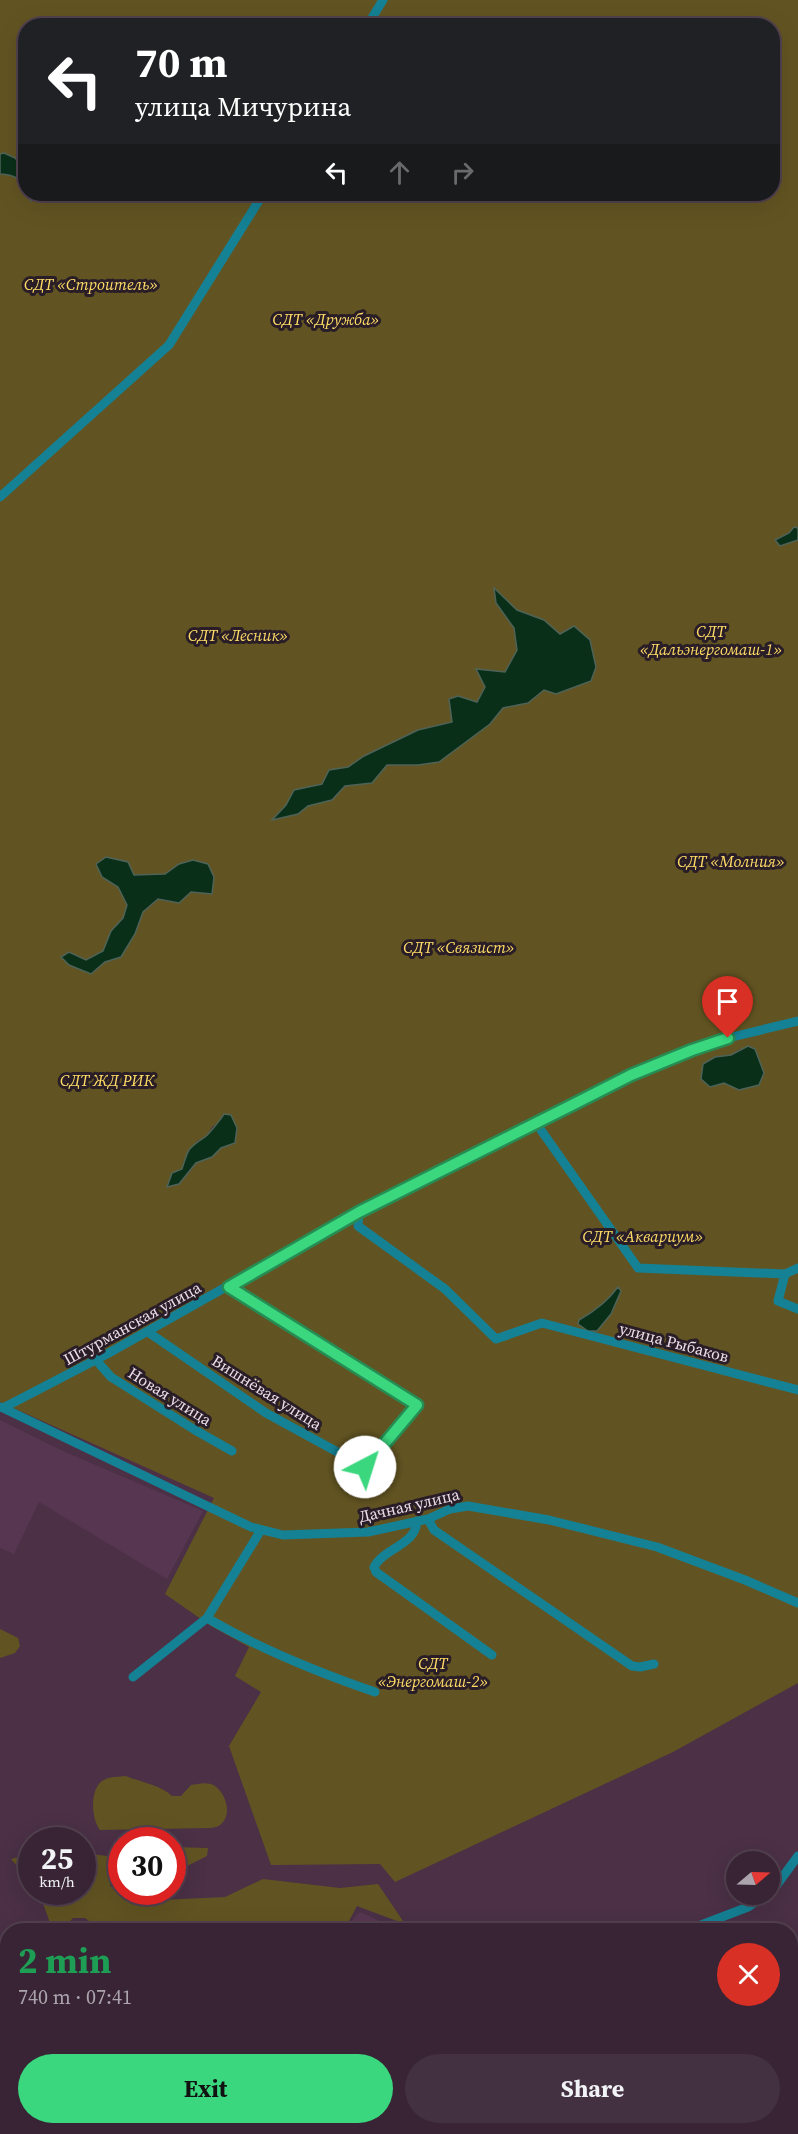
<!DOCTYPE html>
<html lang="en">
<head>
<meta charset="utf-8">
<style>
	:root { --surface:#382434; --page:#433040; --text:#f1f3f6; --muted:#aba4ac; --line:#52414f; --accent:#3ad77f }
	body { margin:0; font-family:"Source Serif 4",serif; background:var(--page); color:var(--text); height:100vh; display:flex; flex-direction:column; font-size:22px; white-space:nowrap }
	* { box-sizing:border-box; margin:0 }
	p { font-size:20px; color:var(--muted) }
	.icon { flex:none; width:33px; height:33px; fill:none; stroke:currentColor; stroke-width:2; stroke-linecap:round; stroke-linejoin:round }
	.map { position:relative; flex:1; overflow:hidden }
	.sheet { position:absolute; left:0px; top:1923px; width:798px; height:212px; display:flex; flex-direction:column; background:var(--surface); border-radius:24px 24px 0 0; box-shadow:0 6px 24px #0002,0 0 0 2px var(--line) }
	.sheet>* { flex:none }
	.top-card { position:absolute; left:18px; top:18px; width:762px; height:183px; border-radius:24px; box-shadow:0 6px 24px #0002,0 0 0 2px var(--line); background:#202124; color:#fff; overflow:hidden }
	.needle { width:39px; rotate:71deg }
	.buttons { position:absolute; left:726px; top:1851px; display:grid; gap:12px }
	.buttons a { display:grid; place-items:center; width:54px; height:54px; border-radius:50%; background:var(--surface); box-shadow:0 6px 24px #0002,0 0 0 2px var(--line); font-size:30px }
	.speed { position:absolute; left:18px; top:1827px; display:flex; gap:12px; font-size:30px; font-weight:700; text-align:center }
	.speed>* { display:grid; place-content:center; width:78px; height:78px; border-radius:50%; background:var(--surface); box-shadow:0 6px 24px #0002,0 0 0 2px var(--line); line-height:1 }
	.speed small { font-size:15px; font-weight:400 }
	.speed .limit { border:9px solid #d22; background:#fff; color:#111 }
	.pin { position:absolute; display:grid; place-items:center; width:51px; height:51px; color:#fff; margin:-62px -26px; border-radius:50% 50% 50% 0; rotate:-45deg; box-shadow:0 0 6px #0007 }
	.pin .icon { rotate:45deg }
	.me { position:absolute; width:66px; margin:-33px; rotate:40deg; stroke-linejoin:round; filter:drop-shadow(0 0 4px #0008) }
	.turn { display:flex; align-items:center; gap:21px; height:126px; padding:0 18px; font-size:27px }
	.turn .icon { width:78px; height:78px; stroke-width:2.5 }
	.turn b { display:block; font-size:42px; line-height:51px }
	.lanes { display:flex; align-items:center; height:57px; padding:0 18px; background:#0003; justify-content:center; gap:30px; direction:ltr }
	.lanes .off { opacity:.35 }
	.round { display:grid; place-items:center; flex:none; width:63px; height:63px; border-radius:32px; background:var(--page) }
	.headline { display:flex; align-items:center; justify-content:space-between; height:102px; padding:0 18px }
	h1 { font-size:36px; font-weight:700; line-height:45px; color:#1e9e55 }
	.action { display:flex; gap:12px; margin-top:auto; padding:12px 18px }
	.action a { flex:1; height:69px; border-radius:36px; background:var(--accent); color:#111; font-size:24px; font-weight:700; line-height:69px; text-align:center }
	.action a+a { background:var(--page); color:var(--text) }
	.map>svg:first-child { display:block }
</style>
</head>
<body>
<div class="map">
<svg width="798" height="2134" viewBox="0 0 798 2134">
	<rect width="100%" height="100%" fill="#4b3046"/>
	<!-- built -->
	<path fill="#573651" d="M0,1420l63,31 140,60 -36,68 -128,-77 -25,52 -14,-6z
		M360,1912l39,18h-57z
		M7,2087l1,40h510l15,7h-521l-12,-5v-25z"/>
	<!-- green -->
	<path fill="#625422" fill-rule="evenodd" d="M0,0h798v528l-4,-1 -14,19 18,-6v1143l-125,69 -278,130 -15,-18 -109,1 -42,-119 32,-54 -26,-16 14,-29 -38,-21 -46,-32 49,-96 -214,-96zM26,26h746v168h-746zM495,589l22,21 27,10 16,14 -16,56 -16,13 -25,5 -13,16 -51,38 -21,3h-31l-15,18 -27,3 -13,14 -24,6 -10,8 -24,6 12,-15 8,-15 28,-6 7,-14 19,-3 16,-11 53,-26 35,-8 6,-26 19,6 8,-15 20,-15 12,-21 -3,-23 -18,-25zM106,857l22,5 6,13 31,-1 14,-10v39l-20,-4 -16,13 -8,22 -14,23 -16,5 -14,12 -22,-22 17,8 17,-9 8,-20 12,-13 5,-13 -10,-18 -16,-10 -6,-13zM740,1049h15l9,24 -25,17 -15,-7 -14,3 -9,-8 14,-21 16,-2zM220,1121l14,22 -13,5 -9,9 -16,6 -7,10 -22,13 5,-13 10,-4 15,-28 10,-5 5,-9z
		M0,1629l18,9 2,8 -5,7 -15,5z
		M126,1776c16,7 33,8 46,20h9l10,-11c6,-1 13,-3 20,-1 14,5 23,31 9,41 -2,2 -6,2 -9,3l-111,2c-8,-10 -10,-35 -1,-46 6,-8 18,-7 27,-8z
		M120,1846l1,28h-8l-3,12 29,15 86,-4 38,-18 77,9 38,-4 27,40 -48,-18 -9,17 -8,7h-239l-16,-12h-12l-11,12h-13v-10l-10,-28h43l1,-39 24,3z
		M173,1847l35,1 -1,8 -28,14 -6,1z
		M31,1854h1l-1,28 -20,-23z
		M0,1948l7,4v31l-7,-2z"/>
	<!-- water -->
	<path fill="#0a2f19" stroke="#4e6358" stroke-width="1.5" d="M4,153l11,5 10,10 1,26h6l-1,7c-14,-14 -2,-25 -31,-27v-20z
		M794,527l4,1v12l-18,6 -5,-6 14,-7z
		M494,588l23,22 27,10 16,14 14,-8 16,14 6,27 -5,14 -35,13 -12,-4 -16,13 -25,5 -13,16 -51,38 -21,3h-31l-15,18 -27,3 -13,14 -24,6 -10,8 -26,6 14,-15 8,-15 28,-6 7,-14 19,-3 16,-11 54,-26 34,-8 -3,-23 9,-3 19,6 8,-15 -9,-18 29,3 12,-22 -3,-22 -18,-25z
		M106,857l22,5 6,13 31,-1 14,-10 14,-4 15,4 6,13 -2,17 -21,-2 -12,11 -21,-4 -15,13 -8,22 -14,23 -16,5 -14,12 -22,-9 -8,-8 8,-5 17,8 17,-9 8,-20 12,-13 4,-13 -9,-18 -16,-10 -6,-13z
		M748,1046l7,3 9,24 -5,12 -20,5 -15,-7 -14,4 -9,-8 2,-15 12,-7 16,-2z
		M224,1114l7,1 6,13 -2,15 -14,5 -9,9 -16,6 -17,21 -12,3 5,-14 10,-4c2,-6 4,-14 7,-19 5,-6 10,-9 16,-13 3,-2 17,-19 19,-23z
		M618,1287l3,4 -10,23 -14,17h-9l-10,-7 1,-4c16,-9 28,-18 39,-33z"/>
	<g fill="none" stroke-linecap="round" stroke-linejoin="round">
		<!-- minor -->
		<path stroke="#158194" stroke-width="9" d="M367,26l16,-26
			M0,497l169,-152 94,-151
			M536,1123l102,145 147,6 13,-6
			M359,1212l-1,14 87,63 51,50 46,-16 256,67
			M785,1274l-7,27 20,8
			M148,1332l118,81 99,54 52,-62 -188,-118
			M96,1360l15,17 84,53 37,21
			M0,1407l3,1 104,-54 252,-142 272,-137 61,-25 36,-12 70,-17
			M3,1408l248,119 32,8 85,-3 60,-13 22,-10 18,-3 81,14 108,27 88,33 53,23
			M428,1519l6,11 198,136 8,1 14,-3
			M417,1521c-1,24 -33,27 -43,46l2,5 116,83
			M207,1618c53,31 110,54 168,74
			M133,1677l74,-59 54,-88
			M770,1892l6,-6 22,-30
			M688,1930l60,-23 18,-13
			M724,2127l17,7"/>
	</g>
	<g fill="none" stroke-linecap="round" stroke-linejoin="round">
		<!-- route casing -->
		<g stroke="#268c53" stroke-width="15">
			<path id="route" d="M365,1467l52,-62 -188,-118 130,-75 215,-108 57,-29 61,-25 36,-12"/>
		</g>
		<!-- route -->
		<use href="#route" stroke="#3ad77f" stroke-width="10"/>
	</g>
	<g text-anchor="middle" stroke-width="6" stroke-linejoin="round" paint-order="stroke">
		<!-- park labels -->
		<g font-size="16" font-style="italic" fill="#fedc66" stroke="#291d27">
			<text x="91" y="290">СДТ «Строитель»</text>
			<text x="326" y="325">СДТ «Дружба»</text>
			<text x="711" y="637">СДТ<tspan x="711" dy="18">«Дальэнергомаш-1»</tspan></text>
			<text x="238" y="641">СДТ «Лесник»</text>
			<text x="731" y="867">СДТ «Молния»</text>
			<text x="459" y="953">СДТ «Связист»</text>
			<text x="107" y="1086">СДТ ЖД РИК</text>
			<text x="643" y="1242">СДТ «Аквариум»</text>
			<text x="433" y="1669">СДТ<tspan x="433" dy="18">«Энергомаш-2»</tspan></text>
		</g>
		<!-- street labels -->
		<g font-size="16" fill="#eeddea" stroke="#291d27">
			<text transform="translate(132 1323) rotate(-29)" y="6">Штурманская улица</text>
			<text transform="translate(674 1342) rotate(15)" y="6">улица Рыбаков</text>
			<text transform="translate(267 1392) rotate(32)" y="6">Вишнёвая улица</text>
			<text transform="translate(170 1396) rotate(32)" y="6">Новая улица</text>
			<text transform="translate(409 1505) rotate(-13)" y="6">Дачная улица</text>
		</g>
	</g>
</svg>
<div class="buttons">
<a><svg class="needle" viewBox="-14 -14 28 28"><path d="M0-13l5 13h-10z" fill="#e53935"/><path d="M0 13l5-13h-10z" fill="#aba4ac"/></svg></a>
</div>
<div class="speed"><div>25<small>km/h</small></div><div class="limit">30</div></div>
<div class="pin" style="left:728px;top:1038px;background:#d93025"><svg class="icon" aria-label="arrive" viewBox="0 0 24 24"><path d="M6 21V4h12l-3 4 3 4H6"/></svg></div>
<svg class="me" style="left:365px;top:1467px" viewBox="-20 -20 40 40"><circle r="19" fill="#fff"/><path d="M0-13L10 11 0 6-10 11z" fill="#3ad77f"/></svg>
<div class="top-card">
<div class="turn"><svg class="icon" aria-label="left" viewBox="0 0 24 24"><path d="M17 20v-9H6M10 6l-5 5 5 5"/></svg><div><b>70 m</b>улица Мичурина</div></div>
<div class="lanes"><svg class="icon" aria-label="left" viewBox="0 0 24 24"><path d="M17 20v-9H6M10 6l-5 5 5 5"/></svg><svg class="icon off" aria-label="ahead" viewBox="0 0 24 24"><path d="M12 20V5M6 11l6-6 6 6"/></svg><svg class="icon off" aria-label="right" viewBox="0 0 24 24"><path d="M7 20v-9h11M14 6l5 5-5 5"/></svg></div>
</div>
<section class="sheet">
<div class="headline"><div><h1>2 min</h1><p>740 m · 07:41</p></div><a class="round" style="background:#d93025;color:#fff"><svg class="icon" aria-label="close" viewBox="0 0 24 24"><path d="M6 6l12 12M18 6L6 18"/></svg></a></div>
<div class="action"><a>Exit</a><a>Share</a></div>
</section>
</div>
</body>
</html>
